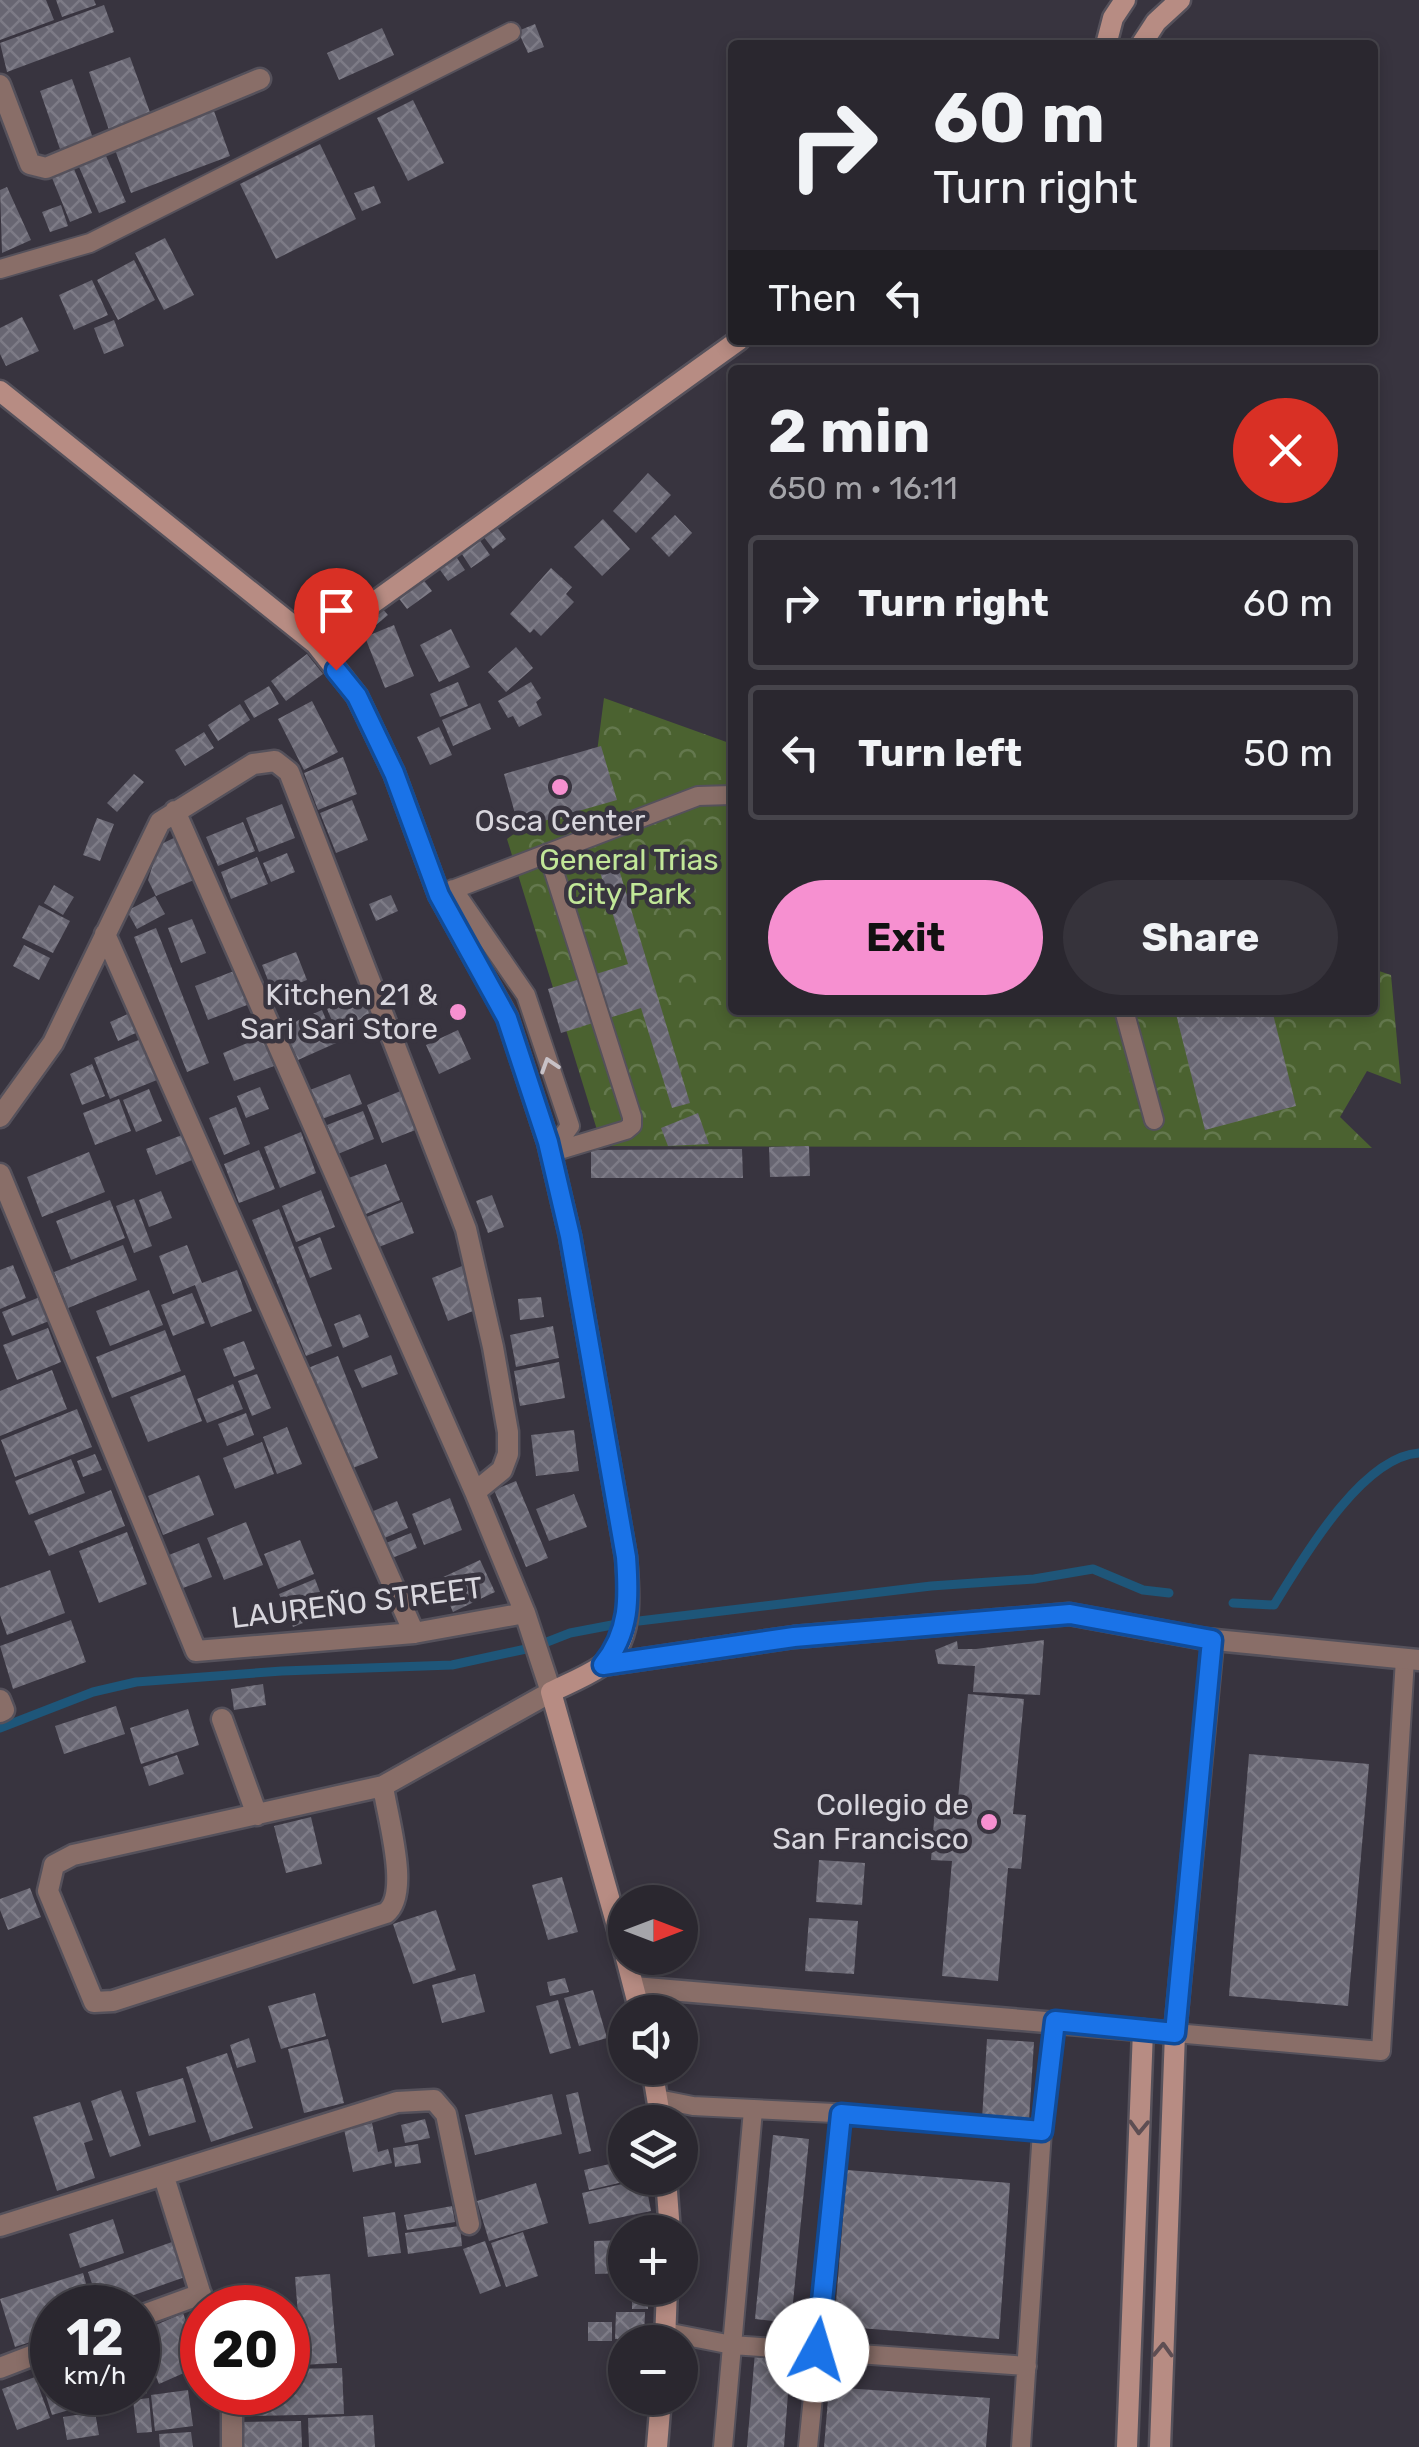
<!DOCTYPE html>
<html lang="en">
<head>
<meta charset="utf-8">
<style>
	:root { --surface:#2a272f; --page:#36333b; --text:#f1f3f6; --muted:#a5a5aa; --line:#46444b; --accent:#f690d0 }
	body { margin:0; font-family:Rubik,sans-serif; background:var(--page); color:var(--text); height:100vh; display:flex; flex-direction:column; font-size:38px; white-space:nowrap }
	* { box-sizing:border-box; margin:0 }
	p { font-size:32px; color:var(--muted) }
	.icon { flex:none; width:55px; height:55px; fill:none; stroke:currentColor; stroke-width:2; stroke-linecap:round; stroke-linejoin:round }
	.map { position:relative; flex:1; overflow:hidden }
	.drawer { position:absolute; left:728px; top:365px; width:650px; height:650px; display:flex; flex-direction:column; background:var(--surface); border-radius:10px; box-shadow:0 5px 15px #0003,0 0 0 2px var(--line) }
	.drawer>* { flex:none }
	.banner { position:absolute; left:728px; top:40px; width:650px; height:305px; border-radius:10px; box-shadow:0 5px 15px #0003,0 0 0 2px var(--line); background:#2a272f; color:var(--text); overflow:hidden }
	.needle { width:65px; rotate:90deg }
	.controls { position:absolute; left:608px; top:1885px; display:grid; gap:20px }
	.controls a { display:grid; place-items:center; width:90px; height:90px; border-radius:50%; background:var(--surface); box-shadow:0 5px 15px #0003,0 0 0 2px var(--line); font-size:50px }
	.speed { position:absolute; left:30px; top:2285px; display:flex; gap:20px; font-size:50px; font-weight:700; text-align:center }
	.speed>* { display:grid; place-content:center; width:130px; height:130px; border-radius:50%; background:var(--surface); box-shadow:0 5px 15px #0003,0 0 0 2px var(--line); line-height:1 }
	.speed small { font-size:25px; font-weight:400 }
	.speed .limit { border:15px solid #d22; background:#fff; color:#111 }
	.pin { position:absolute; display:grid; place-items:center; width:85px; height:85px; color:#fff; margin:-102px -42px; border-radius:50% 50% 50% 0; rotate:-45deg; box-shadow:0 0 10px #0007 }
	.pin .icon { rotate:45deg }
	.me { position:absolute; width:110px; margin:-55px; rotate:6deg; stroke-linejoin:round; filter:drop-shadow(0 0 8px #0008) }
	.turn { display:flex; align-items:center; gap:35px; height:210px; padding:0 40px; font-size:45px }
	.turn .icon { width:130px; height:130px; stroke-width:2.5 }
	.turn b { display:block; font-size:70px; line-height:85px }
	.then { display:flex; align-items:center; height:95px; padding:0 40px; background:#0003; gap:20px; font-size:38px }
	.round { display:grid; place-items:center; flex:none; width:105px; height:105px; border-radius:52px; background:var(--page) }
	.summary { display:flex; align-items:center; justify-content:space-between; height:170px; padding:0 40px }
	h1 { font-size:60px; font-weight:700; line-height:75px }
	.action { display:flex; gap:20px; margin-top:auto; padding:20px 40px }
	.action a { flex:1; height:115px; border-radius:60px; background:var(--accent); color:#111; font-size:40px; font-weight:700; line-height:115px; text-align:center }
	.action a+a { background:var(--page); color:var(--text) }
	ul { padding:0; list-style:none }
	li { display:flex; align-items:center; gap:30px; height:135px; margin:0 20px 15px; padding:0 20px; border:5px solid var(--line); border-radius:10px }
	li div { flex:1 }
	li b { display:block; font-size:38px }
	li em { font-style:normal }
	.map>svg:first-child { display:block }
</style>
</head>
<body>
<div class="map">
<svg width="1419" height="2447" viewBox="0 0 1419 2447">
	<defs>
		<pattern id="park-crowns" width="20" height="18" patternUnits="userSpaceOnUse" patternTransform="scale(2.5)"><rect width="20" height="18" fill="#4b6230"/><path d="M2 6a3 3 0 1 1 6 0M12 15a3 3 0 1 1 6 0" fill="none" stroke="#64784e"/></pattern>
		<pattern id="building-cross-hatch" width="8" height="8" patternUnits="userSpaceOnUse" patternTransform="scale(2.5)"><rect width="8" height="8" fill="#686672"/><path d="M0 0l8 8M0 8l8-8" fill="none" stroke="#7d7b86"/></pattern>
	</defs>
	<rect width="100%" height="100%" fill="#38343f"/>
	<!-- park -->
	<path fill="url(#park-crowns)" d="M604,698l128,46v266h640l1,-41 18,6 10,109 -34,-13 -27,46 32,31 -770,-2 -95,-307 87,-64z"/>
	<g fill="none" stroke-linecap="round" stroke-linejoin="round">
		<!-- stream -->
		<path stroke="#1e5679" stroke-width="9" d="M1233,1603l41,2c28,-45 87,-148 145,-152
			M639,1621l292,-35 103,-7 59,-10 50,21 26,3
			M547,1642l23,-9 42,-8
			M0,1728l93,-36 43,-10 146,-11 170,-6 74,-16"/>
	</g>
	<!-- building -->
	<path fill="url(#building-cross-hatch)" d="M0,0h46l8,20 -54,20z
		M56,0h38l2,5 -34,12z
		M104,5l10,27 -107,40 -7,-29z
		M535,24l9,23 -16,6 -10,-22z
		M382,28l12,27 -55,25 -12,-27z
		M130,57l22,61 -42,15 -21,-61z
		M72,79l22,62 -33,11 -21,-61z
		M413,100l31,63 -36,18 -31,-63z
		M214,111l16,45 -99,37 -17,-46z
		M320,144l36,75 -80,40 -36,-75z
		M103,149l23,53 -27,11 -23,-53z
		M72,164l20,49 -22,9 -20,-49z
		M374,186l7,17 -19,8 -8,-18z
		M7,187l24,53 -29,13 -2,-63z
		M61,205l7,21 -18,6 -8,-20z
		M165,238l29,57 -30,15 -29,-57z
		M134,260l21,40 -37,20 -21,-40z
		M92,280l16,35 -34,15 -15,-35z
		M22,317l17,34 -33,15 -6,-12v-26z
		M114,320l10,26 -20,8 -10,-26z
		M648,473l23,22 -35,38 -23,-22z
		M675,515l17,18 -23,24 -18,-19z
		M603,519l27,30 -28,27 -28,-29z
		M496,526l10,13 -13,10 -10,-13z
		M478,538l12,17 -19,13 -11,-17z
		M455,555l10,15 -17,11 -10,-14z
		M551,568l21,19 -6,7 8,8 -33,34 -7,-7 -4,4 -20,-19z
		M422,578l10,13 -25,18 -10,-13z
		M380,606l8,9 -24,20 -9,-9z
		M394,625l20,51 -29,12 -20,-51z
		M451,629l19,38 -31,15 -19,-37z
		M516,647l17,21 -27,24 -18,-20z
		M307,654l16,20 -37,27 -15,-20z
		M458,682l10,24 -28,11 -10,-23z
		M531,682l10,16 -5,4 6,13 -23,12 -6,-11 -5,2 -10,-17z
		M269,686l10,18 -25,14 -10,-17z
		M312,701l26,51 -34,18 -26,-51z
		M480,703l11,26 -38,17 -11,-26z
		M240,704l10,16 -32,21 -10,-16z
		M439,727l13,28 -22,10 -13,-28z
		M204,732l10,16 -29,18 -10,-16z
		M601,746l16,54 -98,28 -15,-54z
		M343,757l14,37 -39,16 -14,-37z
		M134,774l10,8 -27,30 -10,-9z
		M352,800l16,40 -32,13 -16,-40z
		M282,804l13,34 -36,14 -13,-34z
		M97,818l17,6 -14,37 -17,-6z
		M243,822l12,29 -37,15 -12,-29z
		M176,837l18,43 -38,16 -8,-16 11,-35z
		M287,853l8,19 -24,10 -8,-19z
		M614,853l76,250 -18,5 -31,-100 -80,25 -13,-44 80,-25 -32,-105z
		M257,857l11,27 -37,15 -10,-27z
		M54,885l20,12 -11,18 -19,-12z
		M391,895l7,16 -22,10 -7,-17z
		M155,896l10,18 -28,15 -10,-18z
		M39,905l31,16 -17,32 -31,-15z
		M192,919l14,34 -25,10 -13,-35z
		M156,928l53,135 -22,9 -53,-135z
		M24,945l26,13 -11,22 -26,-14z
		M296,952l11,28 -34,13 -11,-28z
		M234,971l13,34 -39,15 -13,-34z
		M365,993l9,20 -38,17 -9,-21z
		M322,1010l14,33 -38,17 -15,-33z
		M1175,1010h97l24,96 -91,24z
		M130,1013l8,19 -20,9 -8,-19z
		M458,1030l13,29 -32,15 -13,-29z
		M262,1037l12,29 -40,15 -11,-28z
		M141,1039l16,41 -47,19 -16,-41z
		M92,1064l13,32 -23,9 -12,-31z
		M350,1074l12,30 -40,15 -12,-29z
		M260,1087l9,22 -23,9 -9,-22z
		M149,1089l13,32 -26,11 -13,-32z
		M403,1090l15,39 -36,14 -15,-38z
		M119,1099l12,32 -36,14 -12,-32z
		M236,1107l14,37 -26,11 -15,-37z
		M363,1111l11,28 -36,15 -11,-29z
		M698,1113l11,31 -41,2 -7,-18z
		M301,1132l15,41 -36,15 -16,-41z
		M182,1135l10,25 -36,15 -10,-26z
		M809,1146l1,30 -40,1 -1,-30z
		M742,1149l1,29h-152v-28z
		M259,1150l16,39 -36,14 -15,-39z
		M89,1152l16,40 -63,25 -15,-40z
		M386,1164l14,36 -39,16 -15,-37z
		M321,1190l14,37 -39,15 -14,-36z
		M161,1191l11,27 -23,9 -10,-27z
		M492,1195l12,32 -16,6 -12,-32z
		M134,1199l18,47 -18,7 -18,-47z
		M110,1200l15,38 -54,22 -15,-39z
		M402,1202l12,31 -40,16 -12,-30z
		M279,1209l53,137 -26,10 -54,-136z
		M320,1237l12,32 -22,9 -12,-31z
		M123,1245l14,35 -69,28 -14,-36z
		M187,1245l15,38 35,-13 15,41 -41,16 -16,-42 -22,9 -14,-38z
		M13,1265l13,33 -26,11v-39z
		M462,1266l16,43 -30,12 -16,-43z
		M149,1290l14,35 -53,21 -14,-35z
		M192,1293l13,30 -32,13 -12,-31z
		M40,1297l9,24 -37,15 -10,-24z
		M541,1297l3,20 -24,3 -2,-21z
		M360,1314l9,23 -26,11 -9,-24z
		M553,1326l6,32 -43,9 -6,-32z
		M48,1328l13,34 -44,18 -14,-35z
		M165,1330l16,41 -69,27 -16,-41z
		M244,1341l11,28 -21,8 -11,-28z
		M391,1355l7,19 -36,14 -8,-18z
		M338,1356l40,102 -30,12 -40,-102z
		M559,1362l6,36 -45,8 -6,-35z
		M52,1370l15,39 -67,27v-45z
		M257,1374l14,34 -19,8 -14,-35z
		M185,1375l17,46 -54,21 -18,-45z
		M233,1384l10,25 -36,14 -10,-24z
		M77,1409l15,38 -77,30 -14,-37z
		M246,1413l8,22 -27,11 -9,-22z
		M287,1427l15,37 -25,10 -14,-37z
		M574,1430l5,41 -43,5 -5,-41z
		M262,1442l12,32 -39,15 -12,-31z
		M95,1454l7,16 -19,7 -6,-16z
		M71,1459l14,34 -56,22 -14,-34z
		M199,1475l15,40 -51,20 -15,-39z
		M516,1481l32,77 -22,9 -32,-77z
		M111,1490l14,36 -76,30 -15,-35z
		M574,1494l13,33 -38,14 -13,-32z
		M450,1498l12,32 -38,15 -12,-31z
		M397,1501l11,27 -33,14 -11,-27z
		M246,1522l17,43 -39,15 -17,-42z
		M127,1532l20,52 -48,19 -20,-52z
		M411,1533l6,15 -30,12 -6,-15z
		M300,1540l14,34 -36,15 -14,-35z
		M199,1543l13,34 -29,11 -14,-33z
		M480,1560l15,32 -42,20 -14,-33z
		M50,1570l15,43 -58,22 -7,-20v-27z
		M315,1579l13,34 -35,14 -14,-33z
		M71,1620l15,42 -73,27 -13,-43z
		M1044,1640l-4,55 -67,-3 2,-26 -37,-2 -3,-14 22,-9 1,8h18z
		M263,1684l3,21 -32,5 -3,-21z
		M968,1694l56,5 -11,115 13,1 -5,54 -13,-1 -10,113 -56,-5 10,-115 -21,-1 4,-53 22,2z
		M116,1706l9,28 -61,20 -9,-28z
		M188,1709l11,36 -58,19 -11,-36z
		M1249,1754l120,10 -21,242 -119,-10z
		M177,1755l7,19 -35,12 -6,-19z
		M311,1817l11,47 -36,9 -12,-47z
		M819,1860l46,3 -3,42 -46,-3z
		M562,1877l16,55 -30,8 -16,-55z
		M30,1888l11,29 -33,13 -8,-20v-11z
		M436,1910l20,60 -43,14 -20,-60z
		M809,1918l49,3 -4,53 -49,-3z
		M475,1974l10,38 -43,11 -10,-38z
		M565,1978l4,14 -19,4 -3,-14z
		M593,1990l14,48 -28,8 -15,-48z
		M315,1993l11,43 -45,13 -13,-43z
		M558,2000l13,48 -21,6 -14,-48z
		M249,2038l7,24 -19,6 -7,-23z
		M328,2039l16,64 -40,10 -16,-64z
		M987,2039l47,3 -5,79 -47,-2z
		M227,2053l26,75 -42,14 -25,-75z
		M183,2078l13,44 -47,14 -13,-44z
		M121,2090l20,56 -31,11 -19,-56z
		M578,2092l13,59 -12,3 -13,-59z
		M552,2094l10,40 -87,21 -10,-40z
		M80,2102l13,38 -9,3 11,35 -38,13 -24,-74z
		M425,2119l5,19 -25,5 -4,-18z
		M372,2123l6,29 10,-3 4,14 -39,9 -9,-43z
		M773,2135l36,4 -18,184 -36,-4z
		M418,2144l3,19 -26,4 -2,-19z
		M618,2162l5,20 -34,8 -5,-20z
		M847,2170l163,13 -11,156 -165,-13z
		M645,2179l6,32 -62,13 -7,-31z
		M536,2183l12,40 -59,18 -12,-40z
		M452,2206l3,16 -48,8 -3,-15z
		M395,2212l6,41 -33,4 -5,-40z
		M632,2218h25l-1,14h-24z
		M113,2219l11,34 -44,15 -11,-34z
		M460,2226l2,20 -54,8 -3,-21z
		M523,2232l15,44 -32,11 -15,-44z
		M625,2240v33l-30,1 -1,-33z
		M485,2241l16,45 -21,8 -17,-45z
		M172,2242l13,35 -85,30 -12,-35z
		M83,2273l10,35h-41v27l-37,12 -15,-48z
		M330,2274l7,89 -35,2 -7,-88z
		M632,2288h16v21h-16z
		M616,2312h29l-1,28 -29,-1z
		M183,2313l19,52 -43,19 -21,-51z
		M588,2322h24v19h-24z
		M755,2352l36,2 -7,93h-37z
		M342,2368l2,46 -92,2 -1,-24h37v-23z
		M52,2373v19h19l5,16 -24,7 -12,-38z
		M138,2375l9,18 -33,13 -6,-14h30z
		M35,2377l15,41 -33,12 -15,-41z
		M829,2387l161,11 -4,49h-162z
		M188,2390l5,36 -38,5 -4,-36z
		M149,2398l3,34 -15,1 -4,-33z
		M95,2412l4,23 -32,5 -4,-23z
		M373,2415l2,32h-66l-1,-29z
		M301,2421l1,26h-64l-1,-25z
		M191,2432l2,15h-33l-1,-13z"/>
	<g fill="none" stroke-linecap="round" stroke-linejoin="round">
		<!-- lane casing -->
		<g stroke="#55515b" stroke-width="22">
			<path id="lane" d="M0,269l90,-26 421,-211
				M548,853l84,264v8l-6,5 -76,23
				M453,889l73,106 44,131 -20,27
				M439,895l259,-99 34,-1
				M1124,1010l30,110
				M1175,2033l206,18 24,-392
				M658,2099l35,7 141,7 208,18
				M666,2332l66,13 295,21
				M723,2447l30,-337
				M808,2447l33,-333
				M1021,2447l21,-316 13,-110"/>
		</g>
		<!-- street casing -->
		<g stroke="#55515b" stroke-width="25">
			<path id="street" d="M0,85l30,79 16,4 214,-89
				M175,811l300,681 50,121 26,79 -168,94 -310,69 -19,10 -6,26 46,111 19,-1 273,-88c25,-19 1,-97 -3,-127
				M105,934l309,699
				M0,1117l53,-74 107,-221 93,-58 22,-3 14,11 177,457 27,118 15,85v22l-6,16 -27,22
				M0,1174l196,477 218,-18 111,-20
				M603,1665l191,-28 275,-23 136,25 214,21
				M0,1700l4,10 -4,2
				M222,1719l35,96
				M634,1987l541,46
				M164,2177l41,131
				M0,2226l397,-124 37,-2 12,14 23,110
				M138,2317l63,-23
				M0,2368l52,-20
				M228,2392l4,17v38"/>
		</g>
		<!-- secondary casing -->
		<g stroke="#55515b" stroke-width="25">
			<path id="secondary" d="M1106,45l7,-27 12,-18
				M1141,45l15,-23 24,-22
				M0,391l316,253 41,52 37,77 45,122 68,122 41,125 22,94 56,321c3,36 9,86 -26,110 -15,10 -33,17 -49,25l74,262
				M316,644l423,-304
				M626,1958l14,54
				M652,2068l9,54
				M666,2178l4,54
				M665,2342l2,-54
				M657,2447l4,-49
				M1127,2447l16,-417
				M1160,2447l15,-414 38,-393"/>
		</g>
		<!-- lane -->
		<use href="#lane" stroke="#896e68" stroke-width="18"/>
		<!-- street -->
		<use href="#street" stroke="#896e68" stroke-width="20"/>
		<!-- secondary -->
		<use href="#secondary" stroke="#b78c83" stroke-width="20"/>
	</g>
	<!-- one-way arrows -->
	<defs><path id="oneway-chevron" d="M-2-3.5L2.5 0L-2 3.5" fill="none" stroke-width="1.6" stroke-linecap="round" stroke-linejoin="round" transform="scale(2.5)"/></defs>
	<use stroke="#c8c1c6" href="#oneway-chevron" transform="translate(549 1065) rotate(-108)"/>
	<g stroke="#5e4e53">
		<use href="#oneway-chevron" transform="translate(1139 2127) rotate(92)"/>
		<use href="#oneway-chevron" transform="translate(1163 2350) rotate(-88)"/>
	</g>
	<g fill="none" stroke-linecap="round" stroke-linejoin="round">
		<!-- route casing -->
		<g stroke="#114b97" stroke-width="25">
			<path id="route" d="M336,670l21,26 37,77 45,122 68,123 41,124 22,94 56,321c3,41 4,75 -23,108l191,-28 276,-23 142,26 -37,393 -120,-12 -13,110 -201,-17 -24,236"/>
		</g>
		<!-- route -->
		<use href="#route" stroke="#1a73e8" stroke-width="18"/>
	</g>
	<!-- markers -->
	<g fill="#f690d0" stroke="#38343f" stroke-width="4">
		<circle cx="560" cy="787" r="10"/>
		<circle cx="458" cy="1012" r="10"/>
		<circle cx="989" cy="1822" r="10"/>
	</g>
	<g text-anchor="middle" stroke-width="9" stroke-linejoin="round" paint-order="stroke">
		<!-- poi labels -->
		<g font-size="30" fill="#d8d6dd" stroke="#38343f" text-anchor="end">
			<text x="560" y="831" text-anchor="middle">Osca Center</text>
			<text x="438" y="1005">Kitchen 21 &amp;<tspan x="438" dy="34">Sari Sari Store</tspan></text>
			<text x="969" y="1815">Collegio de<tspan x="969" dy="34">San Francisco</tspan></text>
		</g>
		<!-- park labels -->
		<g font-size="30" fill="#c1e798" stroke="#38343f">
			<text x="629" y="870">General Trias<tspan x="629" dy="34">City Park</tspan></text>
		</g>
		<!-- street labels -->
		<g font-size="30" fill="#d8d6dd" stroke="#38343f">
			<text transform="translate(357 1603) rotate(-7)" y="10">LAUREÑO STREET</text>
		</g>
	</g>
</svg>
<div class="controls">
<a><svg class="needle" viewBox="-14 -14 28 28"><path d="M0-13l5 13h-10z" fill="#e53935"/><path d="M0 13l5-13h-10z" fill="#a5a5aa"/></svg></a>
<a><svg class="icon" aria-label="sound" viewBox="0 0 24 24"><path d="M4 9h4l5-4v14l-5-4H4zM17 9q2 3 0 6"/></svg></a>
<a><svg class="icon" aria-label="layers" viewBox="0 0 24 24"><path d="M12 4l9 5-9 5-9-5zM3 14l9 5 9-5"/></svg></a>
<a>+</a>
<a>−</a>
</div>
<div class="speed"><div>12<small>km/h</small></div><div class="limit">20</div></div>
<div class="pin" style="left:336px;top:670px;background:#d93025"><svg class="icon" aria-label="arrive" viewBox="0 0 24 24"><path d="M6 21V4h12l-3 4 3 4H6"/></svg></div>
<svg class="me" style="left:817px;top:2350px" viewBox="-20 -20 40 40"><circle r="19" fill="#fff"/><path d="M0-13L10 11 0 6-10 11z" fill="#1a73e8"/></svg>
<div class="banner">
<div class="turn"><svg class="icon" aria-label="right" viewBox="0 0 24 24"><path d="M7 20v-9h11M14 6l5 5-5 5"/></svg><div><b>60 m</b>Turn right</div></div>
<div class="then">Then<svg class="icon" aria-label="left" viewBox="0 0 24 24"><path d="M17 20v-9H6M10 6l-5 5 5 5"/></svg></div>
</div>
<section class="drawer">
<div class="summary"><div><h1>2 min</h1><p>650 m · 16:11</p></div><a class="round" style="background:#d93025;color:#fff"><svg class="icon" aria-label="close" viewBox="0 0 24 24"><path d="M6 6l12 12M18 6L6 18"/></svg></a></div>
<ul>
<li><svg class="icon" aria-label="right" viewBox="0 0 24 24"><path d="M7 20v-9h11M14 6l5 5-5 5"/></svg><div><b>Turn right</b></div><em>60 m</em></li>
<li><svg class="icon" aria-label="left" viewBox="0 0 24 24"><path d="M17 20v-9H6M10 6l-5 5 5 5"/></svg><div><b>Turn left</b></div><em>50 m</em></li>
</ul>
<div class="action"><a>Exit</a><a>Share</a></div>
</section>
</div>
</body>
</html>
